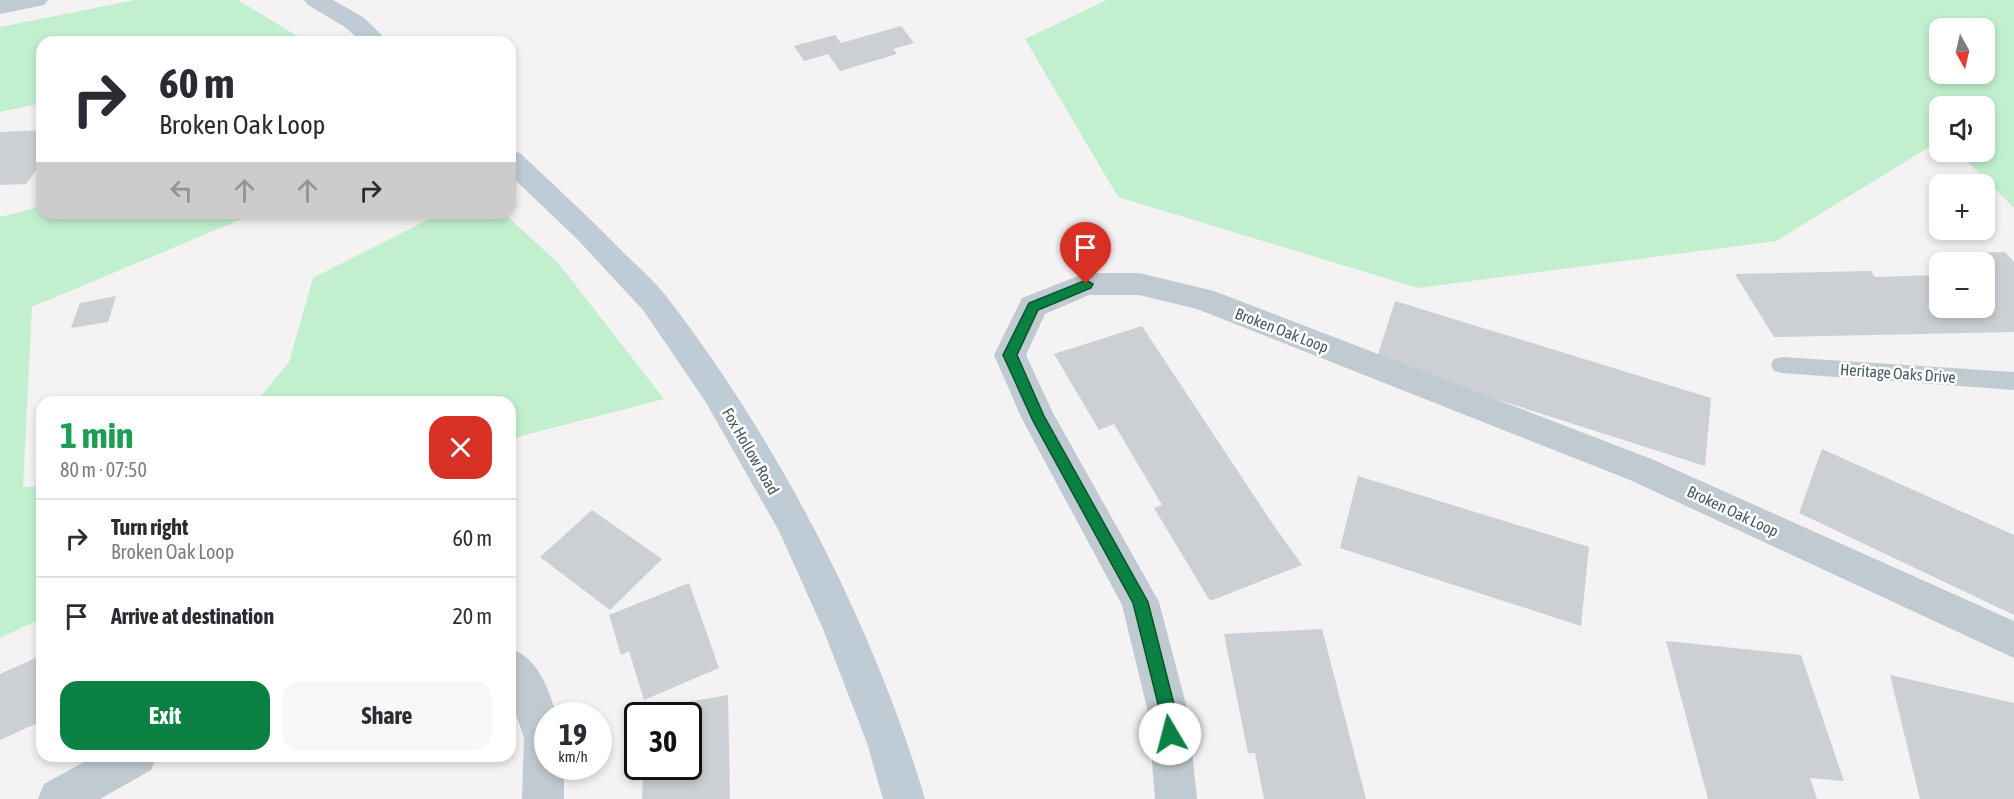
<!DOCTYPE html>
<html lang="en">
<head>
<meta charset="utf-8">
<style>
	:root { --surface:#fff; --page:#f7f7f7; --text:#2b2b33; --muted:#7c7c81; --line:#e1e1e2; --accent:#0b8043 }
	body { margin:0; font-family:"Asap Condensed",sans-serif; background:var(--page); color:var(--text); height:100vh; display:flex; flex-direction:column; font-size:22px; white-space:nowrap }
	* { box-sizing:border-box; margin:0 }
	p { font-size:20px; color:var(--muted) }
	.icon { flex:none; width:33px; height:33px; fill:none; stroke:currentColor; stroke-width:2; stroke-linecap:round; stroke-linejoin:round }
	.map { position:relative; flex:1; overflow:hidden }
	.drawer { position:absolute; left:36px; top:396px; width:480px; height:366px; display:flex; flex-direction:column; background:var(--surface); border-radius:18px; box-shadow:0 3px 9px #0003 }
	.drawer>* { flex:none }
	.top-card { position:absolute; left:36px; top:36px; width:480px; height:183px; border-radius:18px; box-shadow:0 3px 9px #0003; background:#fff; color:var(--text); overflow:hidden }
	.needle { width:39px; rotate:172deg }
	.fabs { position:absolute; left:1929px; top:18px; display:grid; gap:12px }
	.fabs a { display:grid; place-items:center; width:66px; height:66px; border-radius:12px; background:var(--surface); box-shadow:0 3px 9px #0003; font-size:30px }
	.speed { position:absolute; left:534px; top:702px; display:flex; gap:12px; font-size:30px; font-weight:700; text-align:center }
	.speed>* { display:grid; place-content:center; width:78px; height:78px; border-radius:50%; background:var(--surface); box-shadow:0 3px 9px #0003; line-height:1 }
	.speed small { font-size:15px; font-weight:400 }
	.speed .limit { border:3px solid #111; border-radius:9px; background:#fff; color:#111 }
	.pin { position:absolute; display:grid; place-items:center; width:51px; height:51px; color:#fff; margin:-62px -26px; border-radius:50% 50% 50% 0; rotate:-45deg; box-shadow:0 0 6px #0007 }
	.pin .icon { rotate:45deg }
	.me { position:absolute; width:66px; margin:-33px; rotate:352deg; stroke-linejoin:round; filter:drop-shadow(0 0 4px #0008) }
	.turn { display:flex; align-items:center; gap:21px; height:126px; padding:0 24px; font-size:27px }
	.turn .icon { width:78px; height:78px; stroke-width:2.5 }
	.turn b { display:block; font-size:42px; line-height:51px }
	.lanes { display:flex; align-items:center; height:57px; padding:0 24px; background:#0003; justify-content:center; gap:30px; direction:ltr }
	.lanes .off { opacity:.35 }
	.round { display:grid; place-items:center; flex:none; width:63px; height:63px; border-radius:18px; background:var(--page) }
	.summary { display:flex; align-items:center; justify-content:space-between; height:102px; padding:0 24px }
	h1 { font-size:36px; font-weight:700; line-height:45px; color:#1e9e55 }
	.button { display:flex; gap:12px; margin-top:auto; padding:12px 24px }
	.button a { flex:1; height:69px; border-radius:18px; background:var(--accent); color:#fff; font-size:24px; font-weight:700; line-height:69px; text-align:center }
	.button a+a { background:var(--page); color:var(--text) }
	ul { padding:0; list-style:none }
	li { display:flex; align-items:center; gap:18px; height:78px; padding:0 24px; border-top:2px solid var(--line) }
	li div { flex:1 }
	li b { display:block; font-size:22px }
	li em { font-style:normal }
	.map>svg:first-child { display:block }
</style>
</head>
<body>
<div class="map">
<svg width="2014" height="799" viewBox="0 0 2014 799">
	<rect width="100%" height="100%" fill="#f4f2f2"/>
	<!-- green -->
	<path fill="#c2f0cf" fill-rule="evenodd" d="M134,0h104l69,42h-265v61l-42,9v-85z
		M1107,0h907v208l-56,-56h26v-46h-44l-1,35 -163,100 -358,47 -300,-91 -93,-158zM1940,28h44v46h-44z
		M42,206v7h214l-224,94 -9,180 19,-1v132l-42,20v-421z
		M441,213h63l55,51 105,135 -154,40v-37h-254l33,-40 24,-84z"/>
	<!-- building -->
	<path fill="#ccd0d4" d="M901,26l13,17 -21,6 4,5 -57,17 -12,-17 -24,7 -10,-15 41,-11 6,8z
		M42,130v32l-16,22 -26,1v-53z
		M2005,252l9,10v70l-240,5 -39,-63 136,-3 4,6 65,-2v33h44v-46h-8l-7,-9z
		M116,296l-8,26 -37,6 9,-25z
		M1395,301l316,97 -6,68 -329,-105z
		M1142,326l128,194 32,45 -92,36 -56,-93 8,-3 -48,-81 -15,6 -45,-76z
		M1822,449l192,86v80l-215,-102z
		M1358,476l231,71 -8,79 -241,-78z
		M592,510l70,49 -52,51 -70,-53z
		M689,583l30,85 -75,32 -15,-49 -8,4 -12,-40z
		M1322,629l44,170h-102l-9,-46h-7l-24,-119z
		M1666,641l135,14 43,126 -34,-3 7,21h-109z
		M42,655v66l-42,19v-66z
		M1890,675l124,28v96h-94z
		M728,695l2,104h-88l1,-26 14,-2v-5h31v-50h-29v-9z"/>
	<g fill="none" stroke-linecap="round" stroke-linejoin="round">
		<!-- lane -->
		<path fill="#c0cbd1" fill-rule="evenodd" d="M1782,357l232,15v18l-232,-17 -8,-2 -3,-6 3,-6z"/>
		<!-- street -->
		<path fill="#c0cbd1" fill-rule="evenodd" d="M0,0h48l-4,5 -44,9z
			M1086,273h53l75,18 440,169 360,161v37l-384,-178 -433,-171 -58,-14h-50l-44,19 -19,41 27,58 106,189 29,110 9,87h-42l-7,-87 -26,-107 -101,-188 -27,-62 28,-57z
			M510,648c29,11 38,40 47,68h-9v50h16v33h-42l2,-62 -14,-38z
			M95,756h62l-6,14 -51,29h-62l6,-15z"/>
		<!-- secondary -->
		<path fill="#c0ccd5" fill-rule="evenodd" d="M304,0h29l30,17 26,25h-27l-17,-15 -37,-22z
			M510,150l10,3c36,34 73,68 108,104 13,12 27,25 38,39 111,143 208,330 259,503h-42l-16,-56 -44,-114 -44,-98 -74,-130 -62,-91 -66,-71 -67,-64z"/>
	</g>
	<!-- route -->
	<path fill="#0b8043" stroke="#07532c" stroke-width="1.5" d="M1086,280l7,4 -2,4 -53,22 -21,45 27,61 104,186 28,110 2,22 -2,6 -6,2 -6,-2 -4,-28 -27,-109 -100,-182 -30,-66 26,-52z"/>
	<g text-anchor="middle" stroke-width="5" stroke-linejoin="round" paint-order="stroke">
		<!-- street labels -->
		<g font-size="16" fill="#495860" stroke="#fff">
			<text transform="translate(1282 330) rotate(21)" y="6">Broken Oak Loop</text>
			<text transform="translate(1898 373) rotate(4)" y="6">Heritage Oaks Drive</text>
			<text transform="translate(751 451) rotate(60)" y="6">Fox Hollow Road</text>
			<text transform="translate(1733 511) rotate(25)" y="6">Broken Oak Loop</text>
		</g>
	</g>
</svg>
<div class="fabs">
<a><svg class="needle" viewBox="-14 -14 28 28"><path d="M0-13l5 13h-10z" fill="#e53935"/><path d="M0 13l5-13h-10z" fill="#7c7c81"/></svg></a>
<a><svg class="icon" aria-label="sound" viewBox="0 0 24 24"><path d="M4 9h4l5-4v14l-5-4H4zM17 9q2 3 0 6"/></svg></a>
<a>+</a>
<a>−</a>
</div>
<div class="speed"><div>19<small>km/h</small></div><div class="limit">30</div></div>
<div class="pin" style="left:1086px;top:284px;background:#d93025"><svg class="icon" aria-label="arrive" viewBox="0 0 24 24"><path d="M6 21V4h12l-3 4 3 4H6"/></svg></div>
<svg class="me" style="left:1170px;top:734px" viewBox="-20 -20 40 40"><circle r="19" fill="#fff"/><path d="M0-13L10 11 0 6-10 11z" fill="#0b8043"/></svg>
<div class="top-card">
<div class="turn"><svg class="icon" aria-label="right" viewBox="0 0 24 24"><path d="M7 20v-9h11M14 6l5 5-5 5"/></svg><div><b>60 m</b>Broken Oak Loop</div></div>
<div class="lanes"><svg class="icon off" aria-label="left" viewBox="0 0 24 24"><path d="M17 20v-9H6M10 6l-5 5 5 5"/></svg><svg class="icon off" aria-label="ahead" viewBox="0 0 24 24"><path d="M12 20V5M6 11l6-6 6 6"/></svg><svg class="icon off" aria-label="ahead" viewBox="0 0 24 24"><path d="M12 20V5M6 11l6-6 6 6"/></svg><svg class="icon" aria-label="right" viewBox="0 0 24 24"><path d="M7 20v-9h11M14 6l5 5-5 5"/></svg></div>
</div>
<section class="drawer">
<div class="summary"><div><h1>1 min</h1><p>80 m · 07:50</p></div><a class="round" style="background:#d93025;color:#fff"><svg class="icon" aria-label="close" viewBox="0 0 24 24"><path d="M6 6l12 12M18 6L6 18"/></svg></a></div>
<ul>
<li><svg class="icon" aria-label="right" viewBox="0 0 24 24"><path d="M7 20v-9h11M14 6l5 5-5 5"/></svg><div><b>Turn right</b><p>Broken Oak Loop</p></div><em>60 m</em></li>
<li><svg class="icon" aria-label="arrive" viewBox="0 0 24 24"><path d="M6 21V4h12l-3 4 3 4H6"/></svg><div><b>Arrive at destination</b></div><em>20 m</em></li>
</ul>
<div class="button"><a>Exit</a><a>Share</a></div>
</section>
</div>
</body>
</html>
